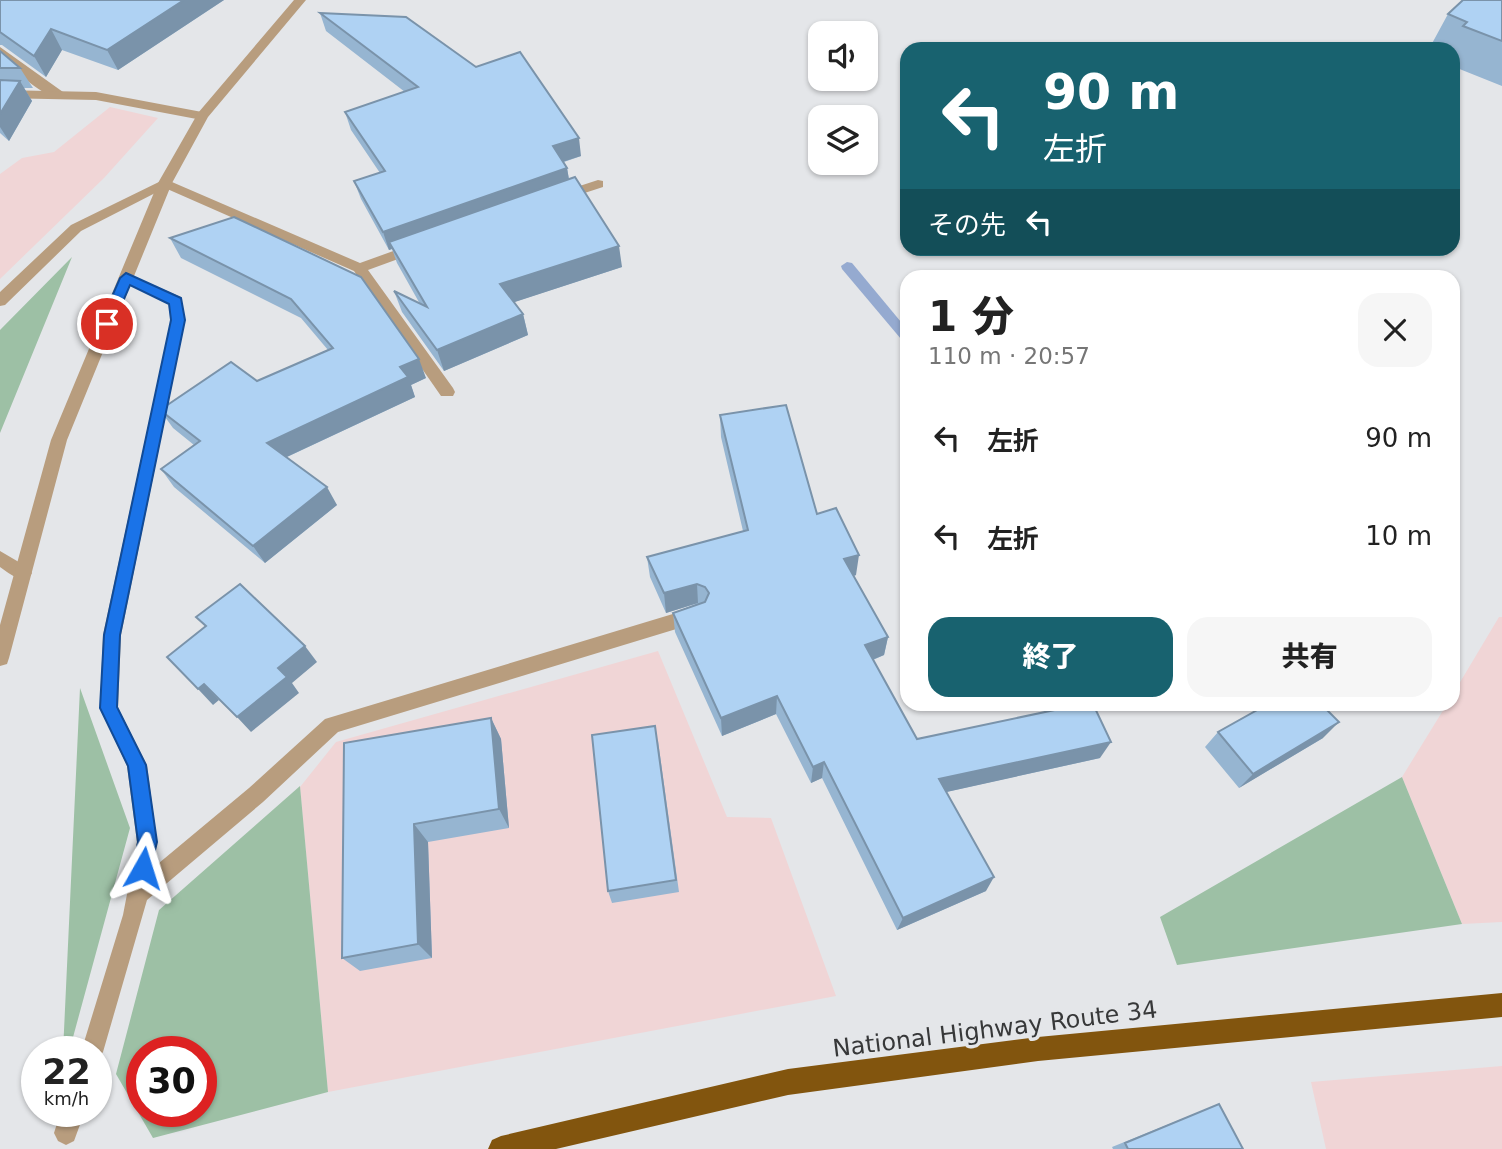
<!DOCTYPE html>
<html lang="ja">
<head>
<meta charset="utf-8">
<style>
	:root { --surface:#fff; --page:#f6f6f6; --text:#222; --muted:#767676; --accent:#18626f }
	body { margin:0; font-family:"DejaVu Sans","Noto Sans JP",sans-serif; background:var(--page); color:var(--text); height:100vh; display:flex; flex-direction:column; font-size:26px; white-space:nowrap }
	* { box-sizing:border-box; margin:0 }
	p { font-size:23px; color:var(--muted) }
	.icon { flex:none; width:38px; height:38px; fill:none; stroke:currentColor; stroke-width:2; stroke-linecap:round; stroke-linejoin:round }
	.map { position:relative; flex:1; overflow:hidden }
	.panel { position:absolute; left:900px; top:270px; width:560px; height:441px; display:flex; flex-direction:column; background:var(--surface); border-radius:21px; box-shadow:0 2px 5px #0004 }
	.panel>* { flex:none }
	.banner { position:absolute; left:900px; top:42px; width:560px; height:214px; border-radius:21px; box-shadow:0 2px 5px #0004; background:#18626f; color:#fff; overflow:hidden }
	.fabs { position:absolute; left:808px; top:21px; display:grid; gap:14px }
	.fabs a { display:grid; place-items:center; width:70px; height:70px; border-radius:14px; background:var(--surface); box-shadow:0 2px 5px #0004; font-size:35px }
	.speed { position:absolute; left:21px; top:1036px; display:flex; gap:14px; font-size:35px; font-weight:700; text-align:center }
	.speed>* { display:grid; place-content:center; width:91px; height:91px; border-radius:50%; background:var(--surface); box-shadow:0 2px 5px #0004; line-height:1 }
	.speed small { font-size:18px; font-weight:400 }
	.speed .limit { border:10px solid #d22; background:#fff; color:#111 }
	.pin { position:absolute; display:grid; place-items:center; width:60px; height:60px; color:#fff; margin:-30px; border:4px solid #fff; border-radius:50%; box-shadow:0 2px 7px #0007 }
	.me { position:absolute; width:77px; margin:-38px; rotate:6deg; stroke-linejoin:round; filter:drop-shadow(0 0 5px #0008) }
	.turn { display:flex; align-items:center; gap:24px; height:147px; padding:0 28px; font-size:32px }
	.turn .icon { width:91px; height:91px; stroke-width:2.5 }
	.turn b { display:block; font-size:49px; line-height:60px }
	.then { display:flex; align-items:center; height:66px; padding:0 28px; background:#0003; gap:14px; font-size:26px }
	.round { display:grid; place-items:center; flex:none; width:74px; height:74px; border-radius:21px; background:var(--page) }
	.overview { display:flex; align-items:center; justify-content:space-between; height:119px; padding:0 28px }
	h1 { font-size:42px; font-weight:800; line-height:52px }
	.action { display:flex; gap:14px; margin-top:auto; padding:14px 28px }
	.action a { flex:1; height:80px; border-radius:21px; background:var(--accent); color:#fff; font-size:28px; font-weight:800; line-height:80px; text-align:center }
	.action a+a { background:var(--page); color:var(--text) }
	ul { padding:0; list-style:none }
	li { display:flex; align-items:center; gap:21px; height:98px; padding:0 28px }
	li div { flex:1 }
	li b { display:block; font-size:26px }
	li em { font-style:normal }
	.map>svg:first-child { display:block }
</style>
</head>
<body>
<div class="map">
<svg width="1502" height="1149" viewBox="0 0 1502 1149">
	<rect width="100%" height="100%" fill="#e4e6e9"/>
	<!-- commercial -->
	<path fill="#f0d5d6" d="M110,107l48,11 -54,60 -104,101v-105l22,-16 32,-6z
		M1499,617h3v305l-40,2 -60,-147 45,-73h5l1,-10z
		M658,651l69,166 44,1 65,178 -508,96 -28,-305 36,-45z
		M1502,1066v83h-176l-15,-67z"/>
	<!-- green -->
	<path fill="#9dc0a5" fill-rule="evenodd" d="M72,257l-72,176v-103z
		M80,688l50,140 -61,224h-6z
		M1402,777l60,147 -285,41 -17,-48z
		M300,786l28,306 -175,46 -37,-64 43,-164zM142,1052h59v59h-59z"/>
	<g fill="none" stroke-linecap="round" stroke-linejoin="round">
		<!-- stream -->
		<path fill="#95aad0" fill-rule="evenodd" d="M847,262l5,1 54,65v13l-5,-2 -59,-70 -1,-3z"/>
		<!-- service -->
		<path fill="#b89d7e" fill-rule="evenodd" d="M0,47l63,45v6c-18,2 -49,-29 -63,-41z"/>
		<!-- minor -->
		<path fill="#b89d7e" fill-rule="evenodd" d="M0,90l96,2 106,20 6,4 -6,4 -106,-20 -96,-2z
			M165,179l195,84 50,-18h10v6l-52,19 85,118 2,4 -2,4h-12l-87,-125 -189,-83 -84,43 -76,74 -5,1v-14l71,-67z
			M598,180l5,1v6l-43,14 -7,-4 2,-3z
			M126,273l55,24 4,23 -64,315 -3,73 29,57 10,77 -4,26 96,-80 76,-69 371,-112 6,3 3,5 -3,5 -6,3 -358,109 -75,70 -116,98 -44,152 -7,10v-10h-15l42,-137 14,-73 -10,-76 -27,-58 3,-73 68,-315 -2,-16 -48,-23 -2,-3 2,-3z
			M0,551l29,17 3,5 -3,5c-11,4 -20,-5 -29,-11z
			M61,1111h24l-11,30 -8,4 -8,-4 -4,-8z"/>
		<!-- tertiary -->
		<path fill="#b89d7e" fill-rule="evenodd" d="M294,0h12l-98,117 -36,66 -105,257 -58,218 -2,6 -7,2v-41l51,-185 107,-257 40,-70z"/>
		<!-- trunk -->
		<path fill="#82550e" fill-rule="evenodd" d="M1502,993v24l-464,44 -250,34 -232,54h-68l4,-9 9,-4 287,-67 250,-32z"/>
	</g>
	<!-- wall -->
	<path fill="#96b5d1" d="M0,0h224l-106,70 -56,-20 -16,27 -44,-32h-2z
		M1502,0v86l-50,-20v-17h-23l19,-35z
		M320,13l261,143 -17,6 3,6 2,11 53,88 -108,35 9,12 5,21 -84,36 -42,-59 -8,-21 26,13 -23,-41 -5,-14 -3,1 -28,-51 -7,-18 26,-8 -29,-43 -6,-18 60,-20 -79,-61z
		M0,51l20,17 13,20h-9l8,13 -23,40 -9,-8z
		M234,217l192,161 -15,7 4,12 -128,60 50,48 -72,58 -91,-76 -13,-18 33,-24 -21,-17 -13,-18 97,-29 71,-31 -27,-32 -120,-60 -11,-20z
		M720,415l97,99 39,61 -2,1 34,61 -4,18 -11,5 44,79 183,19 -154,34 40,99 -89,39 -75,-152 -11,5 -35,-69 -54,22 -47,-104 -2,-19 25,-10 -32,10 -16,-36 -3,-20 96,-26 -22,-94z
		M491,718l10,21 8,89 -81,14 4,116 -72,13 -18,-13 2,-215z
		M1218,732l105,6 -84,50 -34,-41z
		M658,741l21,151 -67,11 -4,-12z
		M1219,1104l24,45h-130l-1,-2z"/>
	<!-- shaded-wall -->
	<path fill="#7a93aa" d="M184,0h40l-106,70 -11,-20z
		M51,29l11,21 -16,27 -12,-21z
		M20,81l12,20 -23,40 -9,-14v-13z
		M579,138l2,18 -25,8 -3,-18z
		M567,168l3,18 -181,56 3,7 -3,1 -6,-18z
		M619,246l3,21 -116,38 -6,-21z
		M523,314l5,21 -84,36 -7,-21z
		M419,359l7,19 -15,7 4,12 -137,64 -11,-18 133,-76z
		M327,487l10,18 -72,58 -12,-17z
		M859,555l-3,20 -14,4 2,-20z
		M697,584l1,19 -32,10 -2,-20z
		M888,637l-4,18 -22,9 3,-19z
		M305,646l12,16 -25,21 7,10 -48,39 -14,-15 41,-49z
		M204,684l15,16 -6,5 -15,-16z
		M777,696l-1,18 -54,22 -1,-18z
		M491,718l10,21 8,89 -10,-19z
		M1339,722l-16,16 -84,50 14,-14z
		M1111,742l-11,16 -167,37 6,-16z
		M824,762l-2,16 -11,5 2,-16z
		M414,824l14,18 4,116 -14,-14z
		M994,877l-8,14 -89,39 6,-12z"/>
	<!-- building -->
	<path fill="#afd2f3" stroke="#7a93aa" stroke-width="2" d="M0,0h184l-77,50 -56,-21 -17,27 -34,-24z
		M1463,0h39v41l-39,-15 4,-4 -19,-8z
		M320,13l86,4 70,50 44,-15 59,86 -26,8 14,22 -184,64 -29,-51 31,-10 -40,-59 73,-25z
		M0,51l20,17h-20z
		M0,80l20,1 -20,33z
		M575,177l44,69 -119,38 23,30 -86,36 -43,-59 33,16 -38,-65z
		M234,217l127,60 58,82 -19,8 8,10 -141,66 60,44 -74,59 -92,-77 39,-28 -40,-31 71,-48 26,19 76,-33 -42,-49 -121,-61z
		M786,405l31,109 19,-6 23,47 -15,4 44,78 -23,8 52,94 166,-35h10l18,38 -172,37 55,98 -91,41 -79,-156 -11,5 -36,-71 -56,22 -48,-105 32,-11 4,-9 -4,-6 -8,-3 -33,9 -17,-36 101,-27 -28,-115z
		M240,584l65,62 -27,22 9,9 -50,40 -33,-33 -6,5 -31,-32 39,-31 -10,-9z
		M1268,704h53l18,18 -86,52 -35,-42z
		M491,718l8,91 -85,15 4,120 -76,14 2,-215z
		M655,726l21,154 -68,11 -16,-156z
		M1219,1104l24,45h-115l-3,-6z"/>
	<!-- route -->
	<path fill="#1a73e8" stroke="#114b97" stroke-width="2" d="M126,273l55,25 4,22 -65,315 -3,72 29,58 11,77 -8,33 -6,2 -7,-2 -3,-7 5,-26 -10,-76 -28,-58 4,-73 67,-315 -2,-16 -39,-19 -18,42h-10l-2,-3 20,-46z"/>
	<g text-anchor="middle" stroke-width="7" stroke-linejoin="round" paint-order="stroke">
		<!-- near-street labels -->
		<g font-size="24" fill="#373839" stroke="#e4e6e9">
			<text transform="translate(995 1029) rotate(-7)" y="8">National Highway Route 34</text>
		</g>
	</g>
</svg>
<div class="fabs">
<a><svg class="icon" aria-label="sound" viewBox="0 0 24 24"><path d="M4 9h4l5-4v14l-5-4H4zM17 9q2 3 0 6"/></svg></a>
<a><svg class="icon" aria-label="layers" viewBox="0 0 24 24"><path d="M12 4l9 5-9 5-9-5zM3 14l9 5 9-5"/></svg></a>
</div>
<div class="speed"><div>22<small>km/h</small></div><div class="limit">30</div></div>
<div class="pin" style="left:107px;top:324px;background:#d93025"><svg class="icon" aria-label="arrive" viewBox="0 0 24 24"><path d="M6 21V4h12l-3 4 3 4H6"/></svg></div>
<svg class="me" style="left:143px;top:868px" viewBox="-20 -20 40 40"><path d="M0-17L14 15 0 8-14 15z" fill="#1a73e8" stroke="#fff" stroke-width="4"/></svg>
<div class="banner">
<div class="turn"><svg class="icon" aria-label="left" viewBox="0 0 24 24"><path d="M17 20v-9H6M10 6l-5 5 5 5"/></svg><div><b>90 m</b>左折</div></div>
<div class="then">その先<svg class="icon" aria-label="left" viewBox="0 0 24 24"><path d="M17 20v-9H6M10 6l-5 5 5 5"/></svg></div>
</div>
<section class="panel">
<div class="overview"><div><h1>1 分</h1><p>110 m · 20:57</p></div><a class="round"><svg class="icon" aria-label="close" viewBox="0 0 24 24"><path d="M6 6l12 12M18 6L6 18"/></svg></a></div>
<ul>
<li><svg class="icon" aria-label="left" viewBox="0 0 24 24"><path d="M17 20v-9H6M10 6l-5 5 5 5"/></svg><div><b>左折</b></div><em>90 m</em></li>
<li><svg class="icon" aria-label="left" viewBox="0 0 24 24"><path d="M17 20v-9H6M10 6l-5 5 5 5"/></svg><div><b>左折</b></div><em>10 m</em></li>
</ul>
<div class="action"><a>終了</a><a>共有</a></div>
</section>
</div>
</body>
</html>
